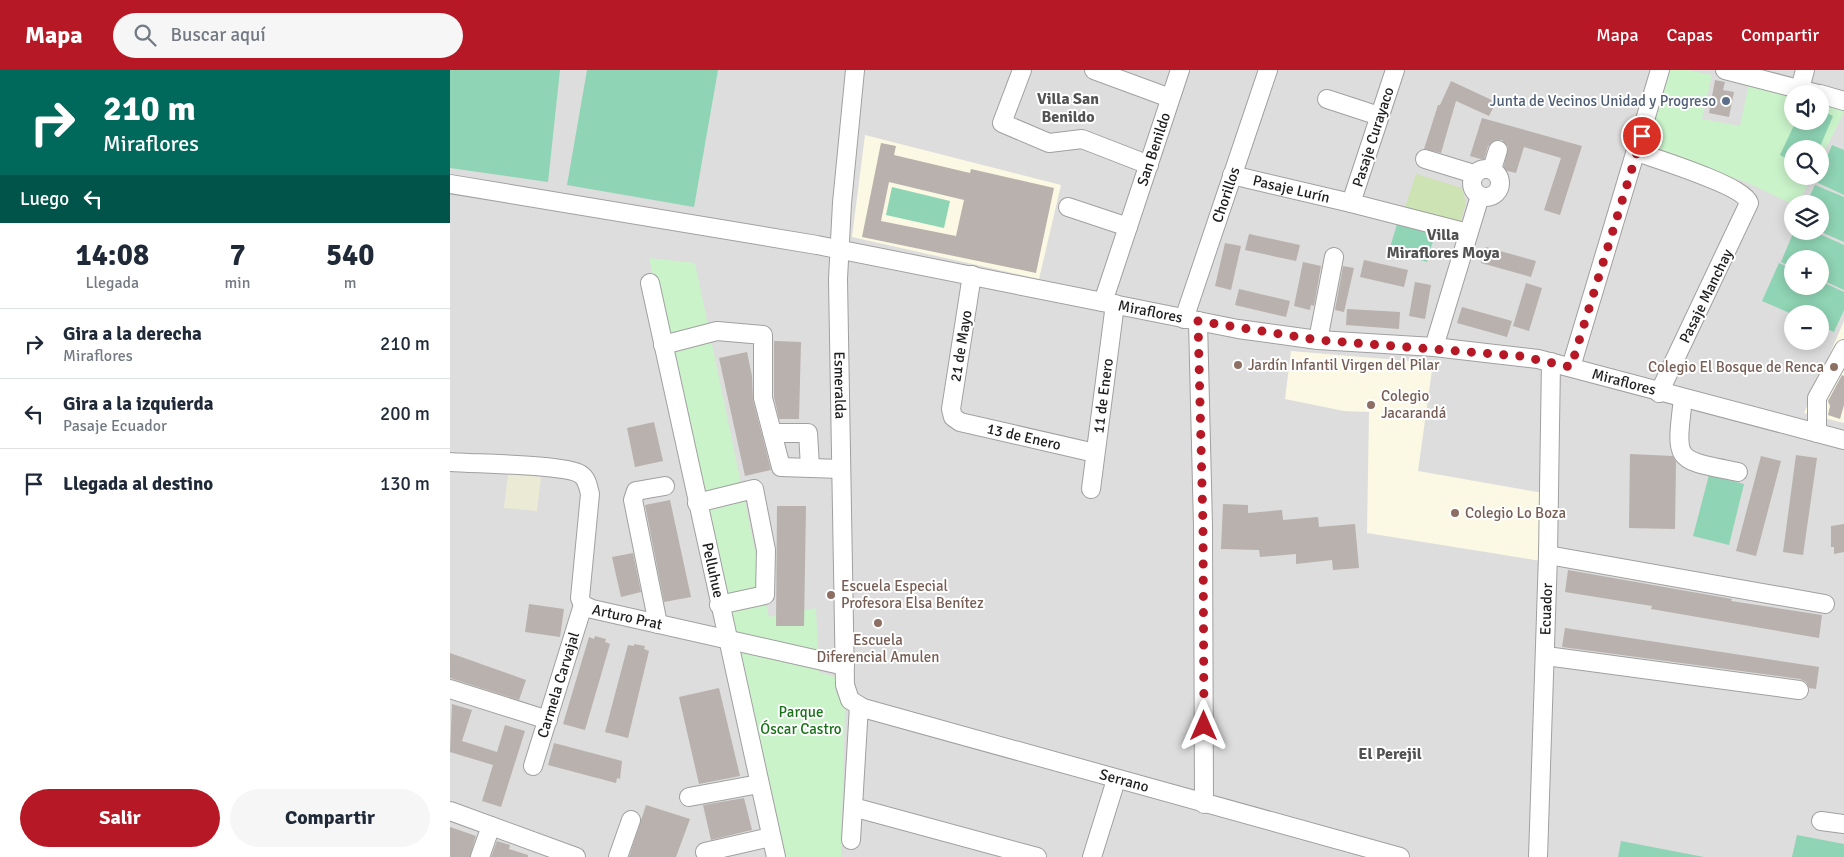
<!DOCTYPE html>
<html lang="es">
<head>
<meta charset="utf-8">
<style>
	:root { --surface:#fff; --page:#f6f6f7; --text:#1f2937; --muted:#747a83; --line:#e0e1e3; --accent:#b71825 }
	body { margin:0; font-family:Signika,sans-serif; background:var(--page); color:var(--text); height:100vh; display:flex; flex-direction:column; font-size:19px; white-space:nowrap }
	* { box-sizing:border-box; margin:0 }
	p { font-size:16px; color:var(--muted) }
	.icon { flex:none; width:28px; height:28px; fill:none; stroke:currentColor; stroke-width:2; stroke-linecap:round; stroke-linejoin:round }
	.map { position:relative; flex:1; overflow:hidden }
	.side { display:flex; flex-direction:column; background:var(--surface); width:450px }
	.side>* { flex:none }
	.banner { background:#00695c; color:#fff; overflow:hidden }
	.controls { position:absolute; left:1334px; top:15px; display:grid; gap:10px }
	.controls a { display:grid; place-items:center; width:45px; height:45px; border-radius:50%; background:var(--surface); box-shadow:0 2px 12px #0003; font-size:25px }
	.pin { position:absolute; display:grid; place-items:center; width:42px; height:42px; color:#fff; margin:-21px; border:2px solid #fff; border-radius:50%; box-shadow:0 1px 5px #0007 }
	.me { position:absolute; width:55px; margin:-28px; rotate:0deg; stroke-linejoin:round; filter:drop-shadow(0 0 4px #0008) }
	.turn { display:flex; align-items:center; gap:18px; height:105px; padding:0 20px; font-size:22px }
	.turn .icon { width:65px; height:65px; stroke-width:2.5 }
	.turn b { display:block; font-size:35px; line-height:42px }
	.then { display:flex; align-items:center; height:48px; padding:0 20px; background:#0003; gap:10px; font-size:19px }
	.eta { display:flex; justify-content:space-evenly; align-items:center; height:85px; text-align:center }
	.eta b { font-size:30px; font-weight:800; line-height:35px }
	.cta { display:flex; gap:10px; margin-top:auto; padding:10px 20px }
	.cta a { flex:1; height:58px; border-radius:30px; background:var(--accent); color:#fff; font-size:20px; font-weight:800; line-height:58px; text-align:center }
	.cta a+a { background:var(--page); color:var(--text) }
	ul { padding:0; list-style:none }
	li { display:flex; align-items:center; gap:15px; height:70px; padding:0 20px; border-top:1px solid var(--line) }
	li div { flex:1 }
	li b { display:block; font-size:19px }
	li em { font-style:normal }
	header { display:flex; align-items:center; gap:30px; box-sizing:border-box; height:70px; padding:0 25px; background:var(--accent); color:#fff }
	header strong { font-size:24px }
	nav { display:flex; gap:28px; margin-inline-start:auto; font-size:18px }
	.search { width:350px; height:45px; background:var(--page); display:flex; align-items:center; gap:12px; box-sizing:border-box; padding:0 18px; border-radius:28px; color:var(--muted); font-size:19px }
	main { display:flex; flex:1; min-height:0 }
	.map>svg:first-child { display:block }
</style>
</head>
<body>
<header>
<strong>Mapa</strong>
<div class="search"><svg class="icon" aria-label="search" viewBox="0 0 24 24"><circle cx="10" cy="10" r="6"/><path d="M15 15l6 6"/></svg>Buscar aquí</div>
<nav><a>Mapa</a><a>Capas</a><a>Compartir</a></nav>
</header>
<main>
<section class="side">
<div class="banner">
<div class="turn"><svg class="icon" aria-label="right" viewBox="0 0 24 24"><path d="M7 20v-9h11M14 6l5 5-5 5"/></svg><div><b>210 m</b>Miraflores</div></div>
<div class="then">Luego<svg class="icon" aria-label="left" viewBox="0 0 24 24"><path d="M17 20v-9H6M10 6l-5 5 5 5"/></svg></div>
</div>
<div class="eta">
<div><b>14:08</b><p>Llegada</p></div>
<div><b>7</b><p>min</p></div>
<div><b>540</b><p>m</p></div>
</div>
<ul>
<li><svg class="icon" aria-label="right" viewBox="0 0 24 24"><path d="M7 20v-9h11M14 6l5 5-5 5"/></svg><div><b>Gira a la derecha</b><p>Miraflores</p></div><em>210 m</em></li>
<li><svg class="icon" aria-label="left" viewBox="0 0 24 24"><path d="M17 20v-9H6M10 6l-5 5 5 5"/></svg><div><b>Gira a la izquierda</b><p>Pasaje Ecuador</p></div><em>200 m</em></li>
<li><svg class="icon" aria-label="arrive" viewBox="0 0 24 24"><path d="M6 21V4h12l-3 4 3 4H6"/></svg><div><b>Llegada al destino</b></div><em>130 m</em></li>
</ul>
<div class="cta"><a>Salir</a><a>Compartir</a></div>
</section>
<div class="map">
<svg width="1394" height="787" viewBox="0 0 1394 787">
	<rect width="100%" height="100%" fill="#efece7"/>
	<!-- residential -->
	<path fill="#ddd" fill-rule="evenodd" d="M0,0h1394v787h-1394zM1342,24h28v27h-28zM1342,79h28v27h-28zM1342,134h28v27h-28zM1342,189h28v27h-28zM1342,244h28v27h-28z"/>
	<!-- education -->
	<path fill="#fbf9e4" d="M415,65l196,50 -22,94 -187,-42z
		M1394,251v102l-40,-10z
		M841,281l142,12 -15,108 125,22 -2,68 -174,-28 2,-121 -25,-1 -59,-12z"/>
	<!-- farmland -->
	<path fill="#ebebd5" d="M58,404l33,3 -4,34 -33,-3z"/>
	<!-- grass -->
	<path fill="#cee3b3" d="M966,104l46,14 4,15 -7,24 -55,-17z"/>
	<!-- park -->
	<path fill="#caf3ca" d="M1218,0h20l24,5 -10,44 38,7 9,-43 43,11v27h28v-20l24,7v4l-24,48v-11h-28v27h20l-14,28h-6l-46,-22 -102,-34z
		M199,188l46,5 74,354 47,-9 3,64 16,5 1,15 9,17 -4,148h-55z"/>
	<!-- pitch -->
	<path fill="#8fd4b4" d="M0,0h110l-12,112 -98,-14z
		M137,0h131l-24,137 -127,-22z
		M1370,40l13,6 -14,33h-27v12l-12,-6 16,-34h24z
		M1382,75l12,5v45l-28,-13z
		M1365,115l29,12v45l-25,-11 1,-27h-14z
		M442,117l58,14 -6,27 -58,-13z
		M947,154l38,10 -8,28 -38,-11z
		M1344,161h19l31,14v45l-24,-11v-20h-28v8l-11,-5z
		M1329,193l13,6v17h28v-5l24,11v18l-10,22 -14,-6v-12h-28l-30,-13z
		M1259,405l35,9 -15,61 -36,-9z
		M1347,765l47,9v13h-52z
		M1171,771l83,16h-86z"/>
	<!-- building -->
	<path fill="#b8b1ad" fill-rule="evenodd" d="M1265,10l10,2 -2,8 11,2 -5,25 -20,-4z
		M1001,11l45,21 -7,14 -33,-15 -15,52 -17,-4 14,-44h2z
		M1032,48l100,28 -22,69 -16,-5 17,-52 -37,-11 -8,26 -13,-3 5,-23 -6,-7h-6l-8,6 -4,14 -14,-4z
		M431,73l15,3 -2,9 76,18 1,-4 83,19 -18,85 -174,-36zM439,112l75,18 -8,36 -75,-15z
		M799,164l51,11 -4,16 -51,-11z
		M775,173l16,3 -10,44 -16,-4z
		M1036,177l50,14 -5,16 -50,-14z
		M914,190l44,10 -4,17 -44,-10z
		M853,192l18,4 -7,40 -3,-1 -1,5 -16,-4z
		M893,196l11,2 -10,44 -9,-2z
		M965,212l16,3 -6,34 -16,-3z
		M1076,213l16,5 -13,43 -16,-5z
		M789,219l51,12 -4,16 -51,-12z
		M1012,237l50,14 -5,16 -50,-14z
		M897,239l53,3 -1,17 -53,-4z
		M324,271l27,1 -2,77h-20l-5,-22z
		M297,282l5,24 1,24 18,70 -26,6 -26,-118z
		M1392,305l2,1v29l-4,14 -12,-4 2,-9 -2,-5z
		M204,352l9,39 -28,6 -8,-39z
		M1180,384l43,2 3,6 -1,67 -46,-1z
		M1346,385l21,3 -14,97 -20,-3z
		M1311,386l20,5 -25,95 -20,-5z
		M220,430l21,97 -27,5 -19,-97z
		M773,434l25,1v8l34,-3 1,10 35,-3 1,10 36,-3 4,44 -26,2 -1,-10 -36,4v-10l-36,3 -1,-7 -38,-1z
		M327,436h29l-2,120h-28z
		M1394,454v28l-10,2v-7h-3v-21z
		M183,483l8,39 -20,5 -9,-40z
		M1118,500l164,29 -1,2 91,14 -3,23 -168,-29 1,-3 -87,-14z
		M79,534l35,5 -4,28 -35,-5z
		M1115,558l254,39 -3,22 -7,-1 -3,-6 -6,-3 -238,-32z
		M145,566l11,3 -1,3 5,2 -25,86 -22,-6 26,-87 5,2z
		M184,574l11,2 -1,3 5,2 -21,87 -23,-6 23,-87 6,1z
		M0,583l76,27 -7,20 -69,-22z
		M269,618l21,88 -41,8 -20,-87z
		M2,634l20,6 -10,31 35,11 8,-27 20,6 -24,76 -19,-6 11,-36 -43,-13z
		M104,673l68,18 -2,18 -3,-1 -1,5 -68,-18z
		M294,728l8,32 -41,10 -8,-35z
		M196,735l44,14 -14,38h-47z
		M0,757l26,9 -6,21h-20z
		M47,771l13,4 -1,4 19,6v2h-37z"/>
	<g fill="none" stroke-linecap="round" stroke-linejoin="round">
		<!-- minor casing -->
		<g stroke="#a0a0a0" stroke-width="20">
			<g id="minor">
				<path id="s1" d="M405,0l-13,133 -4,76 7,406 5,15 13,8 537,149"/>
				<path d="M572,0l-20,53 47,20 33,-4 67,26"/>
				<path d="M644,0l76,28"/>
				<path d="M945,0l-44,133 117,30"/>
				<path d="M1275,0l93,24"/>
				<path d="M1350,19l5,-19"/>
				<path d="M1370,24l24,7"/>
				<path d="M877,29l52,17"/>
				<path d="M1187,82c20,7 107,34 112,51l-90,190"/>
				<path d="M975,89l49,15"/>
				<circle cx="1036" cy="113" r="14"/>
				<path d="M1042,99l6,-19"/>
				<path id="s2" d="M782,105l119,28"/>
				<path id="s3" d="M0,114l367,61 421,84 80,11 116,7 104,12 306,81"/>
				<path d="M618,137l60,20"/>
				<path id="s4" d="M522,205l-21,134 2,8 7,5 135,31"/>
				<path id="s5" d="M200,213l126,574"/>
				<path id="s6" d="M653,232l77,-232"/>
				<path id="s7" d="M734,249l84,-249"/>
				<path d="M748,251l5,205 1,278"/>
				<path d="M868,270l16,-83"/>
				<path d="M213,275l54,-14 46,4v63l18,69 60,2"/>
				<path d="M984,277l46,-151"/>
				<path d="M1121,297l89,-297"/>
				<path d="M1233,329c-8,65 -8,60 55,73"/>
				<path d="M322,363h36l2,34"/>
				<path d="M1367,363v-35l27,-49"/>
				<path id="s8" d="M0,392c23,2 115,2 130,12 7,4 8,12 10,20l-10,104 3,7 9,4 253,57"/>
				<path id="s9" d="M641,419l24,-185"/>
				<path d="M247,433l57,-14 12,61 -1,45 -46,10"/>
				<path d="M1098,485l277,49"/>
				<path d="M208,554l-25,-124 3,-9 29,-5"/>
				<path d="M1096,586l253,34"/>
				<path d="M0,619l98,31"/>
				<path id="s10" d="M83,696l50,-161"/>
				<path d="M239,727l70,-13"/>
				<path d="M403,737l184,50"/>
				<path d="M0,741l126,46"/>
				<path d="M1371,751l23,3"/>
				<path d="M401,770l8,-134"/>
				<path d="M255,782l66,-15"/>
				<path d="M30,787l11,-31"/>
				<path d="M168,787l13,-37"/>
				<path d="M642,787l24,-77"/>
				<path id="s11" d="M1088,787l10,-302 3,-193"/>
			</g>
		</g>
		<!-- minor -->
		<use href="#minor" stroke="#fff" stroke-width="18"/>
	</g>
	<g fill="none" stroke-linecap="round" stroke-linejoin="round">
		<!-- route -->
		<path stroke="#b71825" stroke-width="9" stroke-dasharray="0 16.2" d="M754,656l-1,-200 -5,-205 120,19 202,16 51,11 71,-231"/>
	</g>
	<!-- markers -->
	<circle fill="#5c6f8a" stroke="#fff" stroke-width="2" cx="1276" cy="31" r="5"/>
	<g fill="#8d6e63" stroke="#fff" stroke-width="2">
		<circle cx="788" cy="295" r="5"/>
		<circle cx="1384" cy="297" r="5"/>
		<circle cx="921" cy="335" r="5"/>
		<circle cx="1005" cy="443" r="5"/>
		<circle cx="381" cy="525" r="5"/>
		<circle cx="428" cy="553" r="5"/>
	</g>
	<g text-anchor="middle" stroke-width="4" stroke-linejoin="round" paint-order="stroke">
		<!-- service labels -->
		<g font-size="15" fill="#4e5e75" stroke="#fff" text-anchor="end">
			<text x="1266" y="36">Junta de Vecinos Unidad y Progreso</text>
		</g>
		<!-- street labels -->
		<g font-size="15" fill="#1f1f1f" stroke="#fff">
			<text transform="translate(923 67) rotate(-72)" y="5">Pasaje Curayaco</text>
			<text dy="5" stroke="none"><textPath href="#s6" startOffset="161">San Benildo</textPath></text>
			<text dy="5" stroke="none"><textPath href="#s2" startOffset="61">Pasaje Lurín</textPath></text>
			<text dy="5" stroke="none"><textPath href="#s7" startOffset="131">Chorillos</textPath></text>
			<text transform="translate(1256 226) rotate(-64)" y="5">Pasaje Manchay</text>
			<text dy="5" stroke="none"><textPath href="#s3" startOffset="712">Miraflores</textPath></text>
			<text transform="translate(511 276) rotate(-81)" y="5">21 de Mayo</text>
			<text dy="5" stroke="none"><textPath href="#s3" startOffset="1192">Miraflores</textPath></text>
			<text dy="5" stroke="none"><textPath href="#s1" startOffset="316">Esmeralda</textPath></text>
			<text dy="5" stroke="none"><textPath href="#s9" startOffset="94">11 de Enero</textPath></text>
			<text dy="5" stroke="none"><textPath href="#s4" startOffset="218">13 de Enero</textPath></text>
			<text dy="5" stroke="none"><textPath href="#s5" startOffset="294">Pelluhue</textPath></text>
			<text dy="5" stroke="none"><textPath href="#s11" startOffset="248">Ecuador</textPath></text>
			<text dy="5" stroke="none"><textPath href="#s8" startOffset="312">Arturo Prat</textPath></text>
			<text dy="5" stroke="none"><textPath href="#s10" startOffset="85">Carmela Carvajal</textPath></text>
			<text dy="5" stroke="none"><textPath href="#s1" startOffset="918">Serrano</textPath></text>
		</g>
		<!-- education labels -->
		<g font-size="15" fill="#785e54" stroke="#fff" text-anchor="start">
			<text x="798" y="300">Jardín Infantil Virgen del Pilar</text>
			<text x="1374" y="302" text-anchor="end">Colegio El Bosque de Renca</text>
			<text x="931" y="331">Colegio<tspan x="931" dy="17">Jacarandá</tspan></text>
			<text x="1015" y="448">Colegio Lo Boza</text>
			<text x="391" y="521">Escuela Especial<tspan x="391" dy="17">Profesora Elsa Benítez</tspan></text>
			<text x="428" y="575" text-anchor="middle">Escuela<tspan x="428" dy="17">Diferencial Amulen</tspan></text>
		</g>
		<!-- park labels -->
		<g font-size="15" fill="#197219" stroke="#fff">
			<text x="351" y="647">Parque<tspan x="351" dy="17">Óscar Castro</tspan></text>
		</g>
		<!-- neighbourhood labels -->
		<g font-size="16" font-weight="bold" fill="#525252" stroke="#fff">
			<text x="618" y="34">Villa San<tspan x="618" dy="18">Benildo</tspan></text>
			<text x="993" y="170">Villa<tspan x="993" dy="18">Miraflores Moya</tspan></text>
			<text x="940" y="689">El Perejil</text>
		</g>
	</g>
</svg>
<div class="controls">
<a><svg class="icon" aria-label="sound" viewBox="0 0 24 24"><path d="M4 9h4l5-4v14l-5-4H4zM17 9q2 3 0 6"/></svg></a>
<a><svg class="icon" aria-label="search" viewBox="0 0 24 24"><circle cx="10" cy="10" r="6"/><path d="M15 15l6 6"/></svg></a>
<a><svg class="icon" aria-label="layers" viewBox="0 0 24 24"><path d="M12 4l9 5-9 5-9-5zM3 14l9 5 9-5"/></svg></a>
<a>+</a>
<a>−</a>
</div>
<div class="pin" style="left:1192px;top:66px;background:#d93025"><svg class="icon" aria-label="arrive" viewBox="0 0 24 24"><path d="M6 21V4h12l-3 4 3 4H6"/></svg></div>
<svg class="me" style="left:754px;top:656px" viewBox="-20 -20 40 40"><path d="M0-17L14 15 0 8-14 15z" fill="#b71825" stroke="#fff" stroke-width="4"/></svg>
</div>
</main>
</body>
</html>
